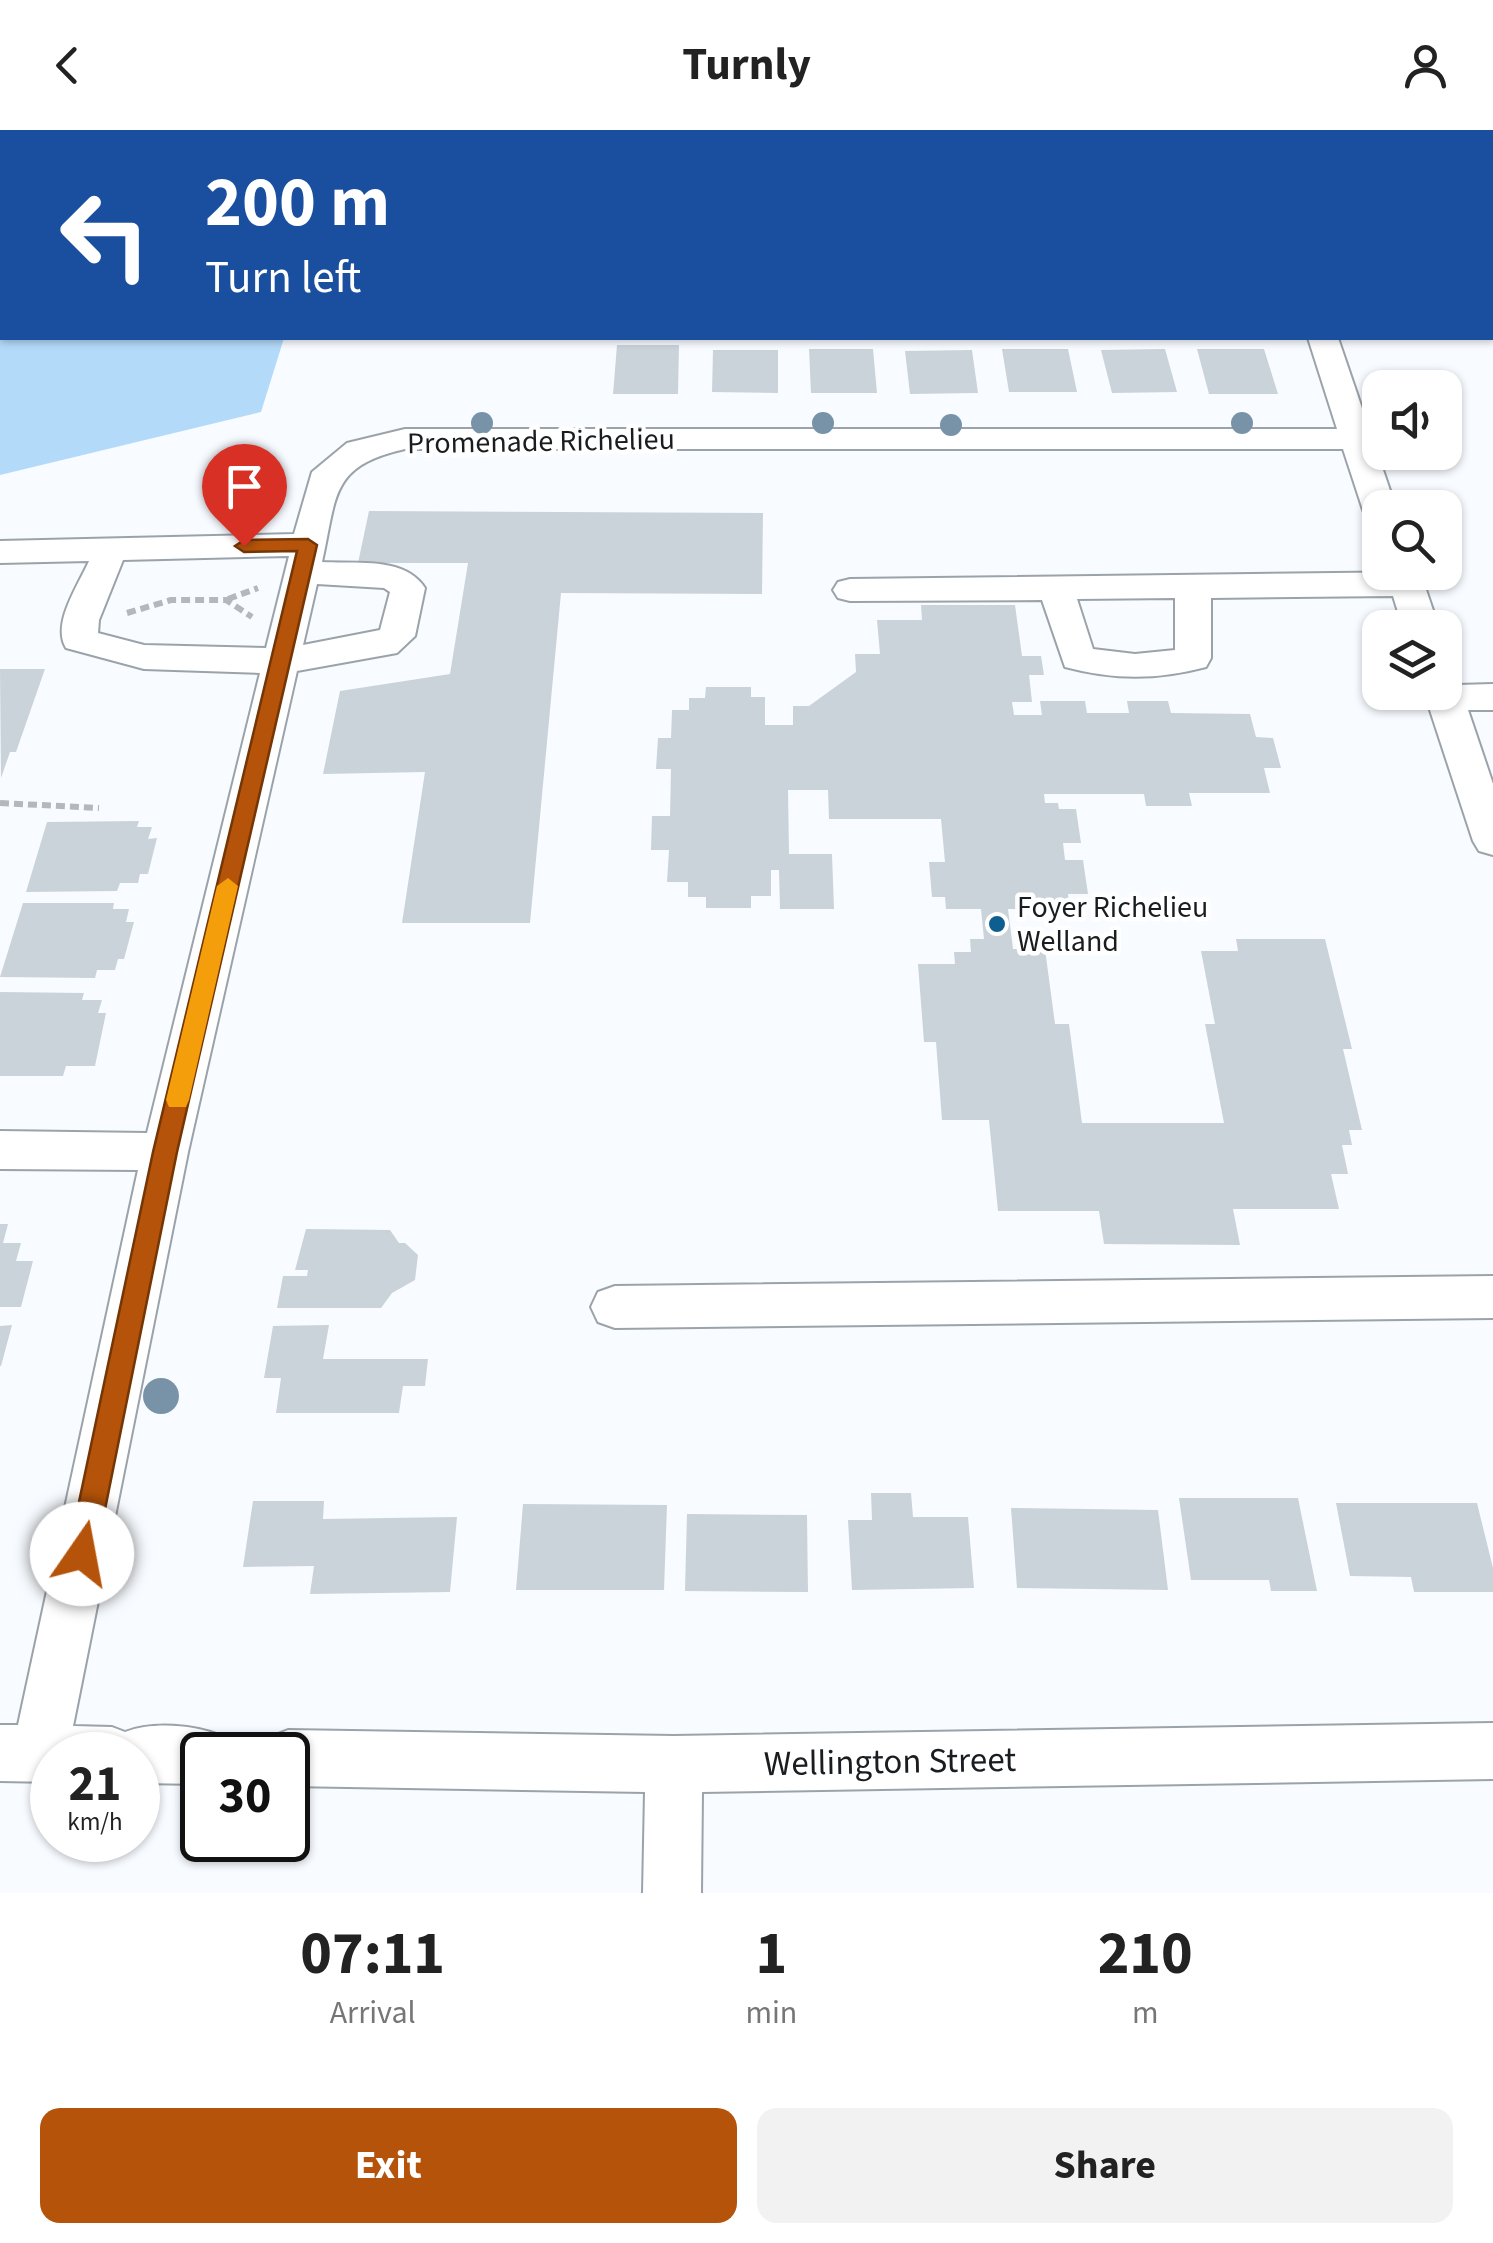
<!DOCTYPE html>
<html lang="en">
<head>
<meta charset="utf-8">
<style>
	:root { --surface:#fff; --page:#f2f2f2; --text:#222; --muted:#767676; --accent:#b45309 }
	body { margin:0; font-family:"Source Sans 3",sans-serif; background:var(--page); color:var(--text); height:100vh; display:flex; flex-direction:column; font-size:38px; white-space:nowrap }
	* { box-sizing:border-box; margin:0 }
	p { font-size:32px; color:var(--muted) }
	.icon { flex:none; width:55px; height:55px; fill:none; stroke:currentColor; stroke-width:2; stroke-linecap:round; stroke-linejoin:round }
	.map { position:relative; height:1763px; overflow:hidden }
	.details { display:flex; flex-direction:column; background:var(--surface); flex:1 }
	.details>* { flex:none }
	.guide { position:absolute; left:0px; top:0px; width:1495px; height:210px; box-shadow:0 2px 8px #0004; background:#1a4fa0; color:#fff; overflow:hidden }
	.controls { position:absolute; left:1362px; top:240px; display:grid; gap:20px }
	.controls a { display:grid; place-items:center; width:100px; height:100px; border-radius:20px; background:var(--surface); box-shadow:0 2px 8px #0004; font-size:50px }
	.speed { position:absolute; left:30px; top:1602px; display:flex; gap:20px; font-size:50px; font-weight:700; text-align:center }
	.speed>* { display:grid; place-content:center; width:130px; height:130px; border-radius:50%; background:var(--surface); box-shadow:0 2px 8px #0004; line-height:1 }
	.speed small { font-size:25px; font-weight:400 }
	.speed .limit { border:5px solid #111; border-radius:15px; background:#fff; color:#111 }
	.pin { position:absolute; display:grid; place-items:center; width:85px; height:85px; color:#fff; margin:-102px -42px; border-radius:50% 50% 50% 0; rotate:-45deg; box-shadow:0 0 10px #0007 }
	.pin .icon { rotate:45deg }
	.me { position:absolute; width:110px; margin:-55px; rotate:12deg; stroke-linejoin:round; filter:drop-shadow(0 0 8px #0008) }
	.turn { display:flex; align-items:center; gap:35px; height:210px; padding:0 40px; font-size:45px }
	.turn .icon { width:130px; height:130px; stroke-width:2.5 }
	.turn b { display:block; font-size:70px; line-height:85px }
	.eta { display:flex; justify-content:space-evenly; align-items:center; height:170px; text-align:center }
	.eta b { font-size:60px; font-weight:700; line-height:70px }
	.button { display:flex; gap:20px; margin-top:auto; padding:20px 40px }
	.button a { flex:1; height:115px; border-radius:20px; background:var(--accent); color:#fff; font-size:40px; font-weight:700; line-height:115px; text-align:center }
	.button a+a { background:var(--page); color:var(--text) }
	header { display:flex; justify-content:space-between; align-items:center; height:130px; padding:0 40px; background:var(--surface); font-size:45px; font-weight:700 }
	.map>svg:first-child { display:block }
</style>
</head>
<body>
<header><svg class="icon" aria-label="back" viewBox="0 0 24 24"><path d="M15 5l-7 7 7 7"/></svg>Turnly<svg class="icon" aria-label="person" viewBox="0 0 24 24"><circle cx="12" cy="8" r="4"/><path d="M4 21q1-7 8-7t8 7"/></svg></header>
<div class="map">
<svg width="1493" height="1763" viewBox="0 0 1493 1763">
	<rect width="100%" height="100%" fill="#f8fbff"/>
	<!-- green -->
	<path fill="#b4dafa" d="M0,0h1493v97l-1,-95h-1490v206h282l-23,74 -261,63z"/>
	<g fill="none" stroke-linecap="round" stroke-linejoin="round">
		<!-- stream -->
		<path fill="#86c4f6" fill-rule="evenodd" d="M1230,0h9l-2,2h-8z"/>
	</g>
	<!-- building -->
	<path fill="#cad3da" d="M617,215h62l-1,49h-65z
		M809,219h64l4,44h-66z
		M1002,219h66l9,43h-68z
		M1165,219l12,43 -65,1 -11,-43z
		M1197,219h67l14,45h-69z
		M713,220h65v43l-66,-1z
		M972,220l6,43 -68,1 -5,-43z
		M369,381l394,2 -1,81 -201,-1 -31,330h-128l23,-151 -102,2 17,-83 110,-17 18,-111h-110z
		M921,475h94l7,51h19l3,19h-15l3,27h-20l2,13h28l-2,-14h45l2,12h42l-2,-12h41l3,12 79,1 6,23 17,1 8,30h-17l6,25h-81l3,13h-46l-2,-12h-100l1,9h13l1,6h17l5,34h-18l2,17h18l5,34h-20l2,15h-62l5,40h32l10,75h14l13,99h142l-19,-99h10l-14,-73h37l-2,-12h89l27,110h-9l19,81h-13l3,15h-10l6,29h-17l8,35h-106l7,36 -136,-1 -5,-33h-101l-9,-91h-47l-6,-78h-12l-6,-78h37l-1,-12h17l-1,-13h14l-3,-30h-35l-1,-12h-13l-3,-35h16l-4,-43h-112l-1,-29h-40l1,64h43l2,55h-54l-1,-39h-8v26h-20v12h-45v-11h-18v-15h-21l2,-32h-18l1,-34h18l1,-47h-15l2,-31h13l1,-28h17v-12h16l1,-11h45v10h14v28h28v-19h16l47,-34 -1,-18h25l-3,-34h45z
		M0,539h45l-29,83h-6l-9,26z
		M139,691l-2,6h15l-4,12 9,-1 -9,36h-8l-2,9h-18l-3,8 -91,1 21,-70z
		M23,773h91l-1,6h16l-3,13h8l-10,37h-6l-3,11h-18l-2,8 -95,-1z
		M0,862l84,1 -2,7h20l-4,13h8l-11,53h-29l-3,10h-63z
		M0,1094h8l-5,19h18l-5,18h17l-12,46h-21z
		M306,1099l84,1 9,13h6l13,12 -3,25 -23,13 -11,15h-104l6,-32h24l1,-6h-13z
		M12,1195l-11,41h-1v-40z
		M329,1195l-6,34h105l-3,27h-22l-4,27h-123l5,-35h-17l9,-52z
		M871,1363h40l2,24h55l6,71 -122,2 -4,-70h24z
		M1179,1368h119l19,93h-46l-2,-11h-78z
		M253,1371h71l-1,18 134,-2 -7,75 -140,2 4,-28 -71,1z
		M1336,1373h141l16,65v24h-79l-3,-15 -61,-1z
		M523,1374l144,1 -3,85h-148z
		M1011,1378l147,2 10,80 -151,-2z
		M687,1384l120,1 1,77 -123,-1z"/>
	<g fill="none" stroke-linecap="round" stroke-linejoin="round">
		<!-- minor casing -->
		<g stroke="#9ba3aa" stroke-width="4">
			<path id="minor" d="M1308,208h30l58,170h-16v12l-12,-3 -5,-7 -20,-61h-938c-75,17 -68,46 -83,113 33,2 83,-6 103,26l-10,48 -18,17 -100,18 -109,481 -115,574 39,1 13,5c28,-11 70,-7 97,4l7,19h-27v29l-64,-1v-28h-86v27l-52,-1v-56h18l120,-555 -138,-1v-38l147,2 113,-460 -116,-4 -78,-21c-15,-24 13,-64 23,-87l-89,2v-22l294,-7 18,-62 35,-29 58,-14h932zM289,426l-23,92 -122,-3 -46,-12 1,-13 24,-60zM317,454l67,4 6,4 -10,38 -77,15z
				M1420,442l19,56h-36l-10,-32 -182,2v60l-5,9c-49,13 -92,13 -141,0l-23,-67 -192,1 -12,-3 -5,-8 5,-8 12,-3zM1175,468v52l-40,4 -42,-5 -16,-50z
				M1445,550l12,5 36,-1v26h-25l25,74v71l-14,-4 -6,-10 -47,-143 -1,-6h20z
				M1493,1146v42l-878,10 -17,-6 -7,-15 7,-15 17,-6z
				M1493,1593v56l-791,13 -1,101h-58l2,-101 -357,-6v-31h-27l7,-17 20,-8 386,6z"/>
		</g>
		<!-- path -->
		<path stroke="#b5b8bb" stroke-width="6" stroke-dasharray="9 5" stroke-linecap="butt" d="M228,469l30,-11
			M127,483l44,-13h55l26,17
			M0,673l99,5"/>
		<!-- minor -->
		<use href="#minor" fill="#fff" fill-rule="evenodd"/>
	</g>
	<!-- trees -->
	<g fill="#7893a7">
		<circle cx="482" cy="293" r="11"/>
		<circle cx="823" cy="293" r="11"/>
		<circle cx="1242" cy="293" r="11"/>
		<circle cx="951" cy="295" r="11"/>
		<circle cx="161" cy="1266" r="18"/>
	</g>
	<!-- route -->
	<path fill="#b45309" stroke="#753606" stroke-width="2.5" d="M308,409l9,6 -140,607 -81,402 -4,9 -10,4 -10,-4 -4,-9 85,-402 144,-601 -53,1 -9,-6 9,-6z"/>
	<!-- slow -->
	<path fill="#f59e0b" d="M228,748l10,8 -49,214 -3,7h-17l-3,-7 51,-214z"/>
	<!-- markers -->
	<circle fill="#0e5e90" stroke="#fff" stroke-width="4" cx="997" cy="794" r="10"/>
	<g text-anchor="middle" stroke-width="9" stroke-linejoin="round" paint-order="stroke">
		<!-- street labels -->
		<g font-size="30" fill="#1a1d20" stroke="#fff">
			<text transform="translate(541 311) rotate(-1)" y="10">Promenade Richelieu</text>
		</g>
		<!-- poi labels -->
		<g font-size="30" fill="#1a1d20" stroke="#fff" text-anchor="start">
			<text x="1017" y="787">Foyer Richelieu<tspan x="1017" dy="34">Welland</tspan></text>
		</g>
		<!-- near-street labels -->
		<g font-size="35" fill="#1a1d20" stroke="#fff">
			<text transform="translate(890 1631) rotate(-1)" y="12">Wellington Street</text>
		</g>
	</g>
</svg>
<div class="controls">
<a><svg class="icon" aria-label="sound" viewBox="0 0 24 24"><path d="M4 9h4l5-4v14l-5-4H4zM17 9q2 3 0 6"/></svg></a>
<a><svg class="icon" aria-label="search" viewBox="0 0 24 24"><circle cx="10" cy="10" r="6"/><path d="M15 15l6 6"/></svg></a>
<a><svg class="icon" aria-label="layers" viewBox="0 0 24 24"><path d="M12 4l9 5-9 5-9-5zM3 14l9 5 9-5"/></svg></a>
</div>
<div class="speed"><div>21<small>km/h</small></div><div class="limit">30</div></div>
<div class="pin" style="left:244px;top:416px;background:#d93025"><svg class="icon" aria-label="arrive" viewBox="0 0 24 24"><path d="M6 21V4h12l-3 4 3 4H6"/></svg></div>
<svg class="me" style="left:82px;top:1424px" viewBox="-20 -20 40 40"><circle r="19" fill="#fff"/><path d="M0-13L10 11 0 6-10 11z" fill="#b45309"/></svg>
<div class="guide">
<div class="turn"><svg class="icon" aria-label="left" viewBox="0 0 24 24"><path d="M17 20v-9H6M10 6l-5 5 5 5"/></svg><div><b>200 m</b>Turn left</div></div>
</div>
</div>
<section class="details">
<div class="eta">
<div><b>07:11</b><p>Arrival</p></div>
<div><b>1</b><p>min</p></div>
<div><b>210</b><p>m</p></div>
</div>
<div class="button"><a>Exit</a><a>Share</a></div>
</section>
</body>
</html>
